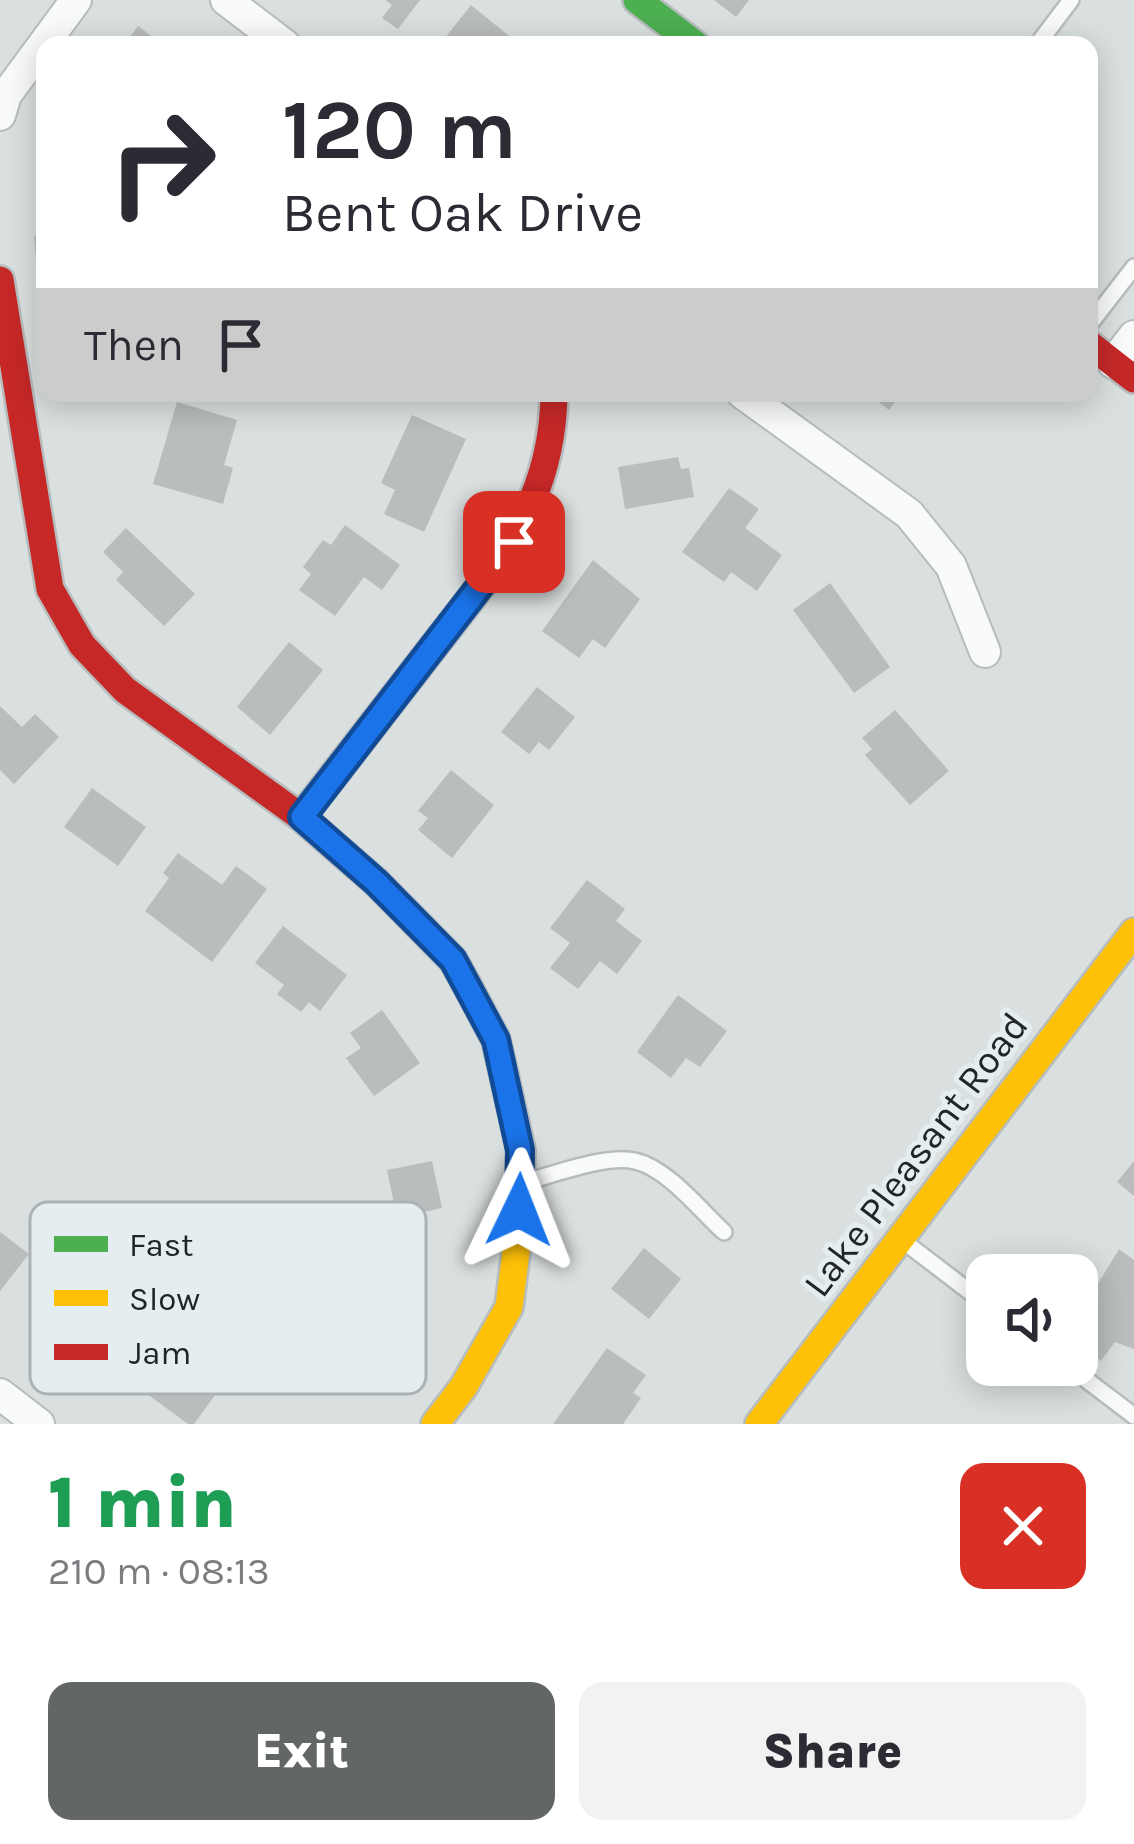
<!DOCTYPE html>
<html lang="en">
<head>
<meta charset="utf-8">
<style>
	:root { --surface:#fff; --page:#f2f2f3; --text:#2b2b33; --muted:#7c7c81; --accent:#626667 }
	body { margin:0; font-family:Karla,sans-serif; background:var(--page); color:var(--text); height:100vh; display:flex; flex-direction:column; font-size:45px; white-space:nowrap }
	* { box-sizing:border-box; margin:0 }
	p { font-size:39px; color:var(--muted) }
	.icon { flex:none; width:66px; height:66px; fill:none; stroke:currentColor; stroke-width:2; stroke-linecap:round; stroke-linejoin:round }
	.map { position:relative; height:1424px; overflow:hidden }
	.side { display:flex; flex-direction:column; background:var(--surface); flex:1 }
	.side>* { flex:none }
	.guide { position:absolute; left:36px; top:36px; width:1062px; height:366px; border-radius:24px; box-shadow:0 6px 30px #0003; background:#fff; color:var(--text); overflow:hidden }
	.buttons { position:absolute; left:966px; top:1254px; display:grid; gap:24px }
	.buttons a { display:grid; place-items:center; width:132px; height:132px; border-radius:24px; background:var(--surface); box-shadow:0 6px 30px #0003; font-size:60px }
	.pin { position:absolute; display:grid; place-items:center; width:102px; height:102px; color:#fff; margin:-51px; border-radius:24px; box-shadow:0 6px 18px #0006 }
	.me { position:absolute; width:132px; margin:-66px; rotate:2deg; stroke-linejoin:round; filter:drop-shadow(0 0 9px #0008) }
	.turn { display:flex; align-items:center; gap:42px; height:252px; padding:0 48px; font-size:54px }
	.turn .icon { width:156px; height:156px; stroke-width:2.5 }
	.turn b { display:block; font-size:84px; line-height:102px }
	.then { display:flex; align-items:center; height:114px; padding:0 48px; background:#0003; gap:24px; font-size:45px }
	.round { display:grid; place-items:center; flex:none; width:126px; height:126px; border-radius:24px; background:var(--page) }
	.summary { display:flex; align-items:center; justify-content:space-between; height:204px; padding:0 48px }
	h1 { font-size:72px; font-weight:800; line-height:90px; color:#1e9e55 }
	.cta { display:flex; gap:24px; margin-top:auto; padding:24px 48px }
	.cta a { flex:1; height:138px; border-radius:24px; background:var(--accent); color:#fff; font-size:48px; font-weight:800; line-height:138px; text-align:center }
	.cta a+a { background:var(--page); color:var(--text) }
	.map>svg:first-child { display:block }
</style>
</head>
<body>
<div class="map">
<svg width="1134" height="1424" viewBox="0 0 1134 1424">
	<rect width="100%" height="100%" fill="#dadfe0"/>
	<!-- building -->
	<path fill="#b9bdbe" d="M385,0h35l-22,29 -16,-11 10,-13z
		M714,0h35l-13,17z
		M471,5l49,40h-66l-9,-7z
		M138,26l25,19h-39z
		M45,235v79h-4l-7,-78z
		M867,393h35l-13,17z
		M177,402l60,18 -13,45 9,3 -10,36 -70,-20z
		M412,415l54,24 -42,93 -40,-18 11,-24 -14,-7z
		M678,457l3,12 8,-1 5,29 -69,12 -7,-42z
		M729,488l30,21 -14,19 37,27 -25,36 -26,-19 -7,10 -42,-30z
		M345,525l55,40 -18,25 -18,-13 -29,39 -36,-26 12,-16 -8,-7 20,-27 8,5z
		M126,528l69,66 -31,32 -48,-46 7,-8 -20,-20z
		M593,560l47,39 -35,49 -12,-9 -14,19 -37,-27z
		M830,583l60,84 -36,26 -61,-83z
		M289,642l34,28 -53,65 -33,-28z
		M537,687l38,30 -26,33 -10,-8 -10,12 -28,-22z
		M0,706l22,21 13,-13 24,23 -45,47 -14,-14z
		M895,710l54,61 -39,34 -45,-50 7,-6 -10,-11z
		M451,770l43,35 -42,53 -34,-28 10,-12 -10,-7z
		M92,788l54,39 -28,39 -54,-39z
		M178,853l44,32 14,-19 31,23 -55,73 -67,-51 24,-33 -6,-5z
		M587,880l38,29 -9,12 26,20 -25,33 -17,-13 -22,28 -28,-21 20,-25 -20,-15z
		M283,926l64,49 -27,36 -11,-9 -8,10 -24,-18 7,-9 -29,-22z
		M678,995l49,36 -27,36 -14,-9 -15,20 -34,-26z
		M382,1010l38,53 -46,33 -28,-38 15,-10 -11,-15z
		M432,1161l10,47 -45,10 -10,-48z
		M1134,1161v35l-17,-14z
		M0,1232l29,22 -29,37z
		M644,1248l37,31 -32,40 -38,-30z
		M1119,1249l15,11v89l-19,-7 -14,19 -24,-19v-67h-10l4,-6 25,18z
		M154,1345l37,27 16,-23 27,20 -40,55h-6l-60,-44z
		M607,1348l39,27 -13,18 8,5 -18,26h-70z"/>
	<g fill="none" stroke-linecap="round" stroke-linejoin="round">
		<!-- lane casing -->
		<g stroke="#b7bcbd" stroke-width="20">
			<path id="lane" d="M1037,45l34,-45
				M1089,325l45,-58
				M522,1183c30,-8 85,-29 113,-22 32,7 65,49 89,71
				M902,1240l85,65
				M1067,1365l67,51"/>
		</g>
		<!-- street casing -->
		<g stroke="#b7bcbd" stroke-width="34">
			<path id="street" d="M226,0l59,45
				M0,115l6,-20 70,-95
				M1113,363l21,-27
				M742,393l167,121 42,52 34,86
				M0,1394l39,30"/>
		</g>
		<!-- fast casing -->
		<g stroke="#b7bcbd" stroke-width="32">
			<path id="fast" d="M637,0l59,45"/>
		</g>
		<!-- slow casing -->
		<g stroke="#b7bcbd" stroke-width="32">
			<path id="slow" d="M435,1424l29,-38 45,-79 9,-71 3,-86 -25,-110 -29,-55
				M759,1424l375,-492"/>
		</g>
		<!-- jam casing -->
		<g stroke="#b7bcbd" stroke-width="32">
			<path id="jam" d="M0,280l50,309 32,56 43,45 176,127 75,65 77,78 14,25
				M1089,344l45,35
				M301,817c42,-54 84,-108 126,-162 66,-86 126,-147 127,-262"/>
		</g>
		<!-- lane -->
		<use href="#lane" stroke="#f9fafa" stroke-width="15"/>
		<!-- street -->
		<use href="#street" stroke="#f9fafa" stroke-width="30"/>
		<!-- fast -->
		<use href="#fast" stroke="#4caf50" stroke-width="27"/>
		<!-- slow -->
		<use href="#slow" stroke="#ffc107" stroke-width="27"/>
		<!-- jam -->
		<use href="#jam" stroke="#c62828" stroke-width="27"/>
	</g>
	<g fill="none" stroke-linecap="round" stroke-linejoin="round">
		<!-- route casing -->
		<g stroke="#114b97" stroke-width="30">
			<path id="route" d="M514,542l-212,275 74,65 77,78 43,80 24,110 -1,60"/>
		</g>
		<!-- route -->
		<use href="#route" stroke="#1a73e8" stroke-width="21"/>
	</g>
	<g text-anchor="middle" stroke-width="10" stroke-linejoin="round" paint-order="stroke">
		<!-- street labels -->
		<g font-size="39" fill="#212526" stroke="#e4eef1">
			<text transform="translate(915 1154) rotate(-53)" y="14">Lake Pleasant Road</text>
		</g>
	</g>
	<!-- legend -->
	<rect x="30" y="1202" width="396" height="192" rx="18" fill="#e4eef1" stroke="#aab2b4" stroke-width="3"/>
	<rect x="54" y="1236" width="54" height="16" fill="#4caf50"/>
	<rect x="54" y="1290" width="54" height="16" fill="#ffc107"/>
	<rect x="54" y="1344" width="54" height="16" fill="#c62828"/>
	<g font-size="33" fill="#212526">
		<text x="129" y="1256">Fast</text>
		<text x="129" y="1310">Slow</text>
		<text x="129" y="1364">Jam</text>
	</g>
</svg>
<div class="buttons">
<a><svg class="icon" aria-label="sound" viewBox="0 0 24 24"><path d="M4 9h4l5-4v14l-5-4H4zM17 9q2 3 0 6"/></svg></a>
</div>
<div class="pin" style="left:514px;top:542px;background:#d93025"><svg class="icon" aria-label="arrive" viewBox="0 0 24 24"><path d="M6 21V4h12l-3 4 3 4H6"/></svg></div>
<svg class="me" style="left:519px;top:1210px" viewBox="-20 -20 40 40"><path d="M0-17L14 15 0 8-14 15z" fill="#1a73e8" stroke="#fff" stroke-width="4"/></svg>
<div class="guide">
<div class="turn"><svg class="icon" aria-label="right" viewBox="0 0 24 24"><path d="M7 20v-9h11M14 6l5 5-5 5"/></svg><div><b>120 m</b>Bent Oak Drive</div></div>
<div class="then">Then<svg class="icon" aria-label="arrive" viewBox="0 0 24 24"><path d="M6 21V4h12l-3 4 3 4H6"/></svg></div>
</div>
</div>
<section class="side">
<div class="summary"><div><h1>1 min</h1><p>210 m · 08:13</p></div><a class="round" style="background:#d93025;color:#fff"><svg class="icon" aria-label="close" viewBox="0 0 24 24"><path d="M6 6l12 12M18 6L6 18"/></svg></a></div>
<div class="cta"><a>Exit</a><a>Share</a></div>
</section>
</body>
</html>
